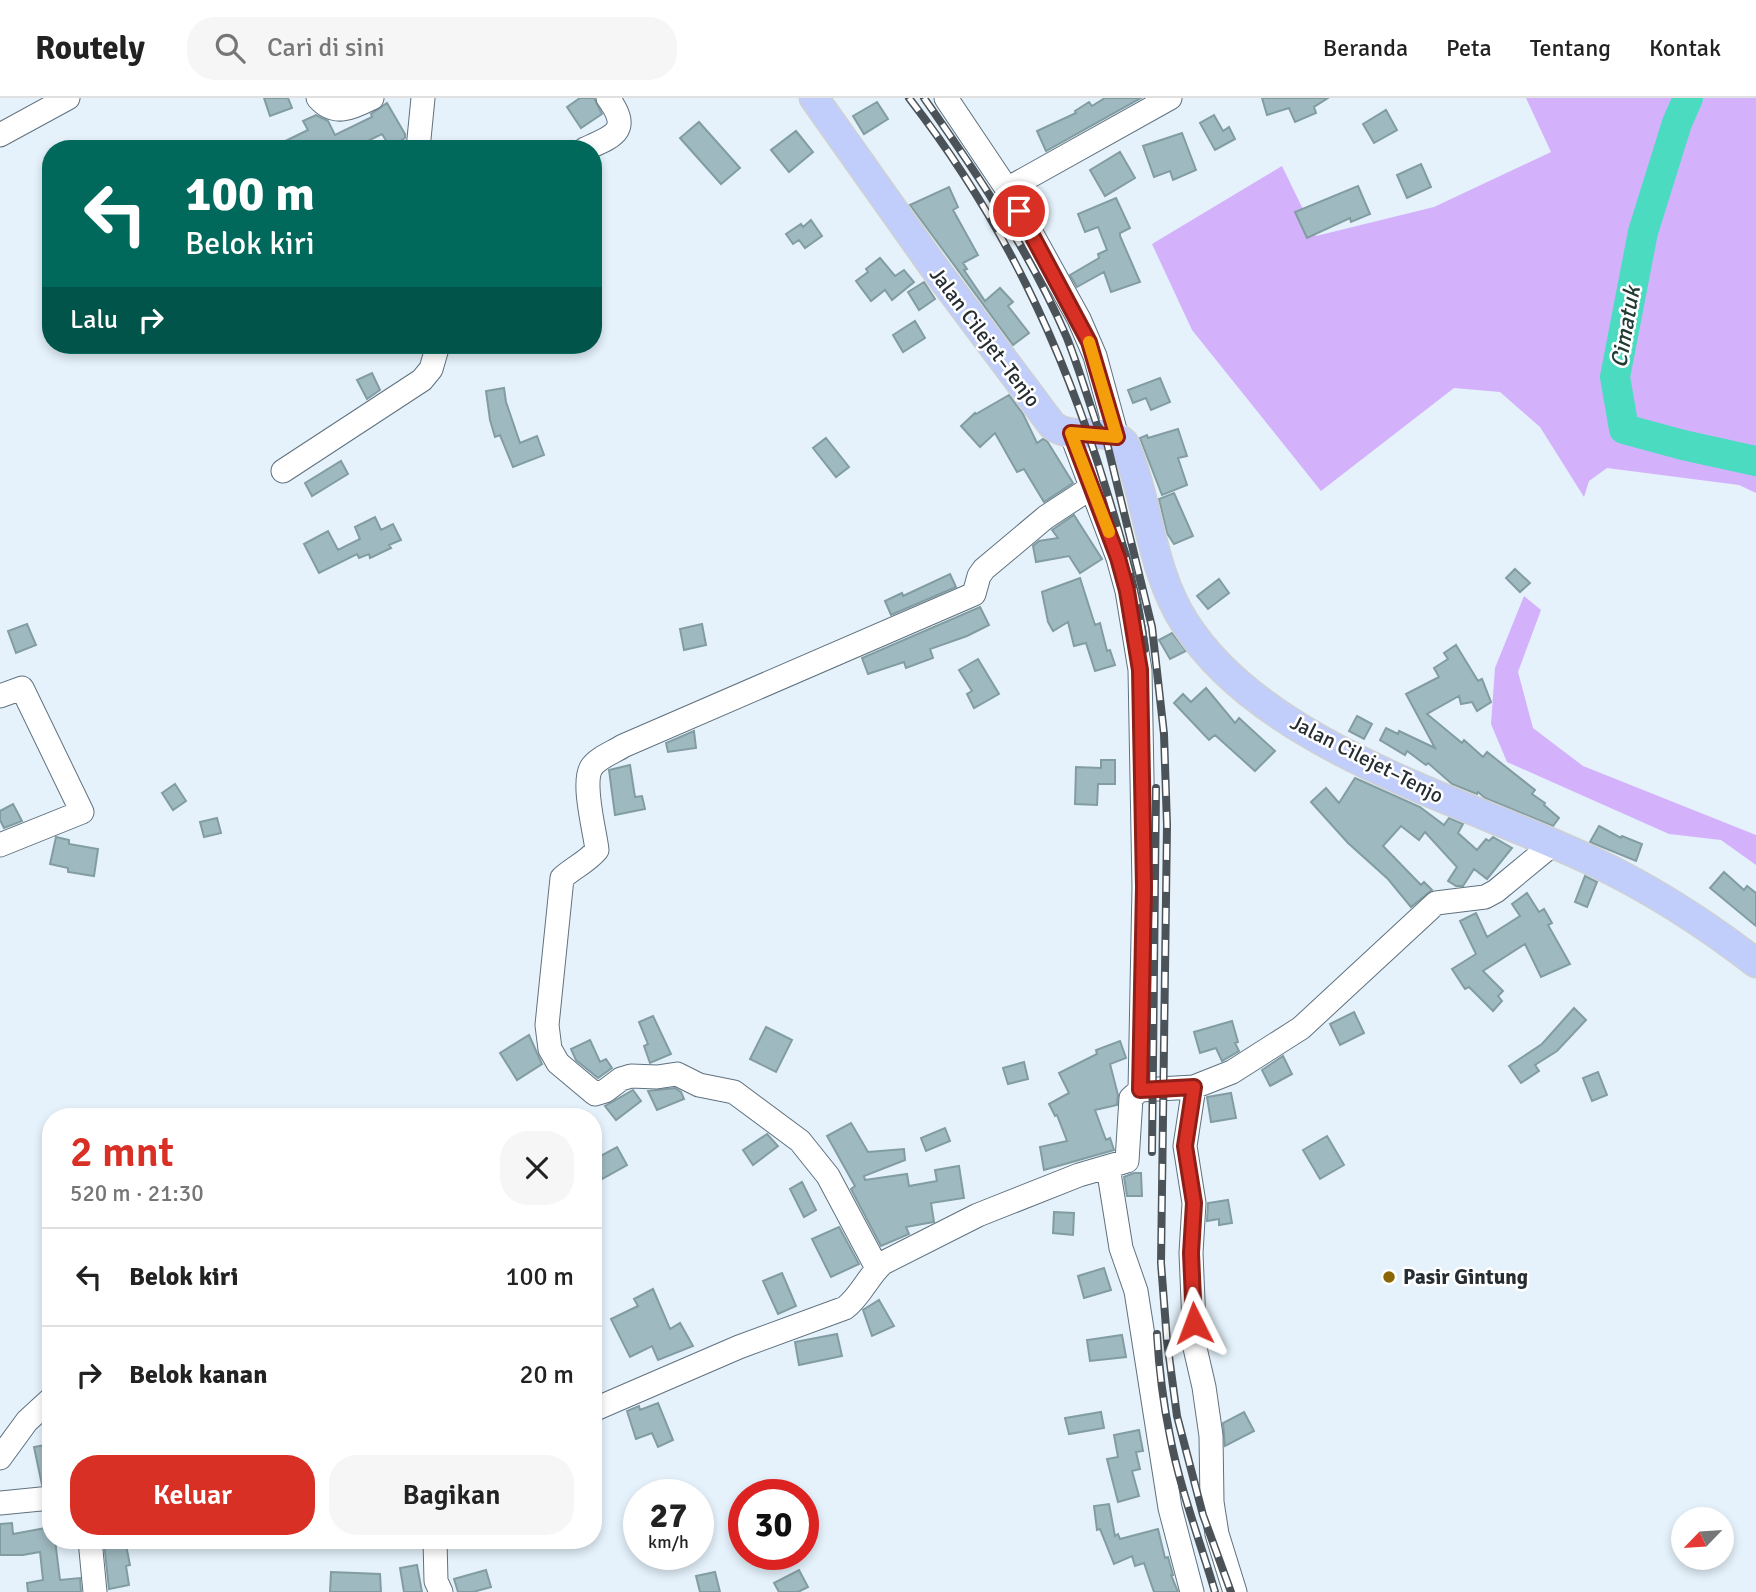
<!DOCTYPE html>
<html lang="id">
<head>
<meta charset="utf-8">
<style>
	:root { --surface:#fff; --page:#f6f6f6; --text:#222; --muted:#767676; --line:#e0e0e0; --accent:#d93025 }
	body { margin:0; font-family:Signika,sans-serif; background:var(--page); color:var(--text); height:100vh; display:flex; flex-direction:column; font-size:26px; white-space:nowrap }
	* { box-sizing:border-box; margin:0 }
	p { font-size:23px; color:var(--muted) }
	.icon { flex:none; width:38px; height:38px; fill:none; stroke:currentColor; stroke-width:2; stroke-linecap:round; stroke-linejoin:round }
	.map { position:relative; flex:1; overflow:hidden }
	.panel { position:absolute; left:42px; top:1010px; width:560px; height:441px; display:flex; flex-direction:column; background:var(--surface); border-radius:28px; box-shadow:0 4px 10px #0003 }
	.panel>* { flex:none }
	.hud { position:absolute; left:42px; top:42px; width:560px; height:214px; border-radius:28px; box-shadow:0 4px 10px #0003; background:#00695c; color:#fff; overflow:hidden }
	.needle { width:46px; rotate:245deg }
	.controls { position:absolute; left:1671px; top:1409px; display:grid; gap:14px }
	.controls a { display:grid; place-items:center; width:63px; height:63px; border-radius:50%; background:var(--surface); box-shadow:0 4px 10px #0003; font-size:35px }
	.speed { position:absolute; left:623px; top:1381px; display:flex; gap:14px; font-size:35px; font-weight:700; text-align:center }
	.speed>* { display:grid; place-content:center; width:91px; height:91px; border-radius:50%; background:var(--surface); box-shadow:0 4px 10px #0003; line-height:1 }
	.speed small { font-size:18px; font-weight:400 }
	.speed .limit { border:10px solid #d22; background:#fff; color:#111 }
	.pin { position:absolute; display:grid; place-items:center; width:60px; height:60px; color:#fff; margin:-30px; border:4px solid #fff; border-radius:50%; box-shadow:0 2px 7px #0007 }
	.me { position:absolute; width:77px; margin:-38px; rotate:357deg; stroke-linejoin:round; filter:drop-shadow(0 0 5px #0008) }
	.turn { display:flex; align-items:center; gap:24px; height:147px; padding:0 28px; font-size:32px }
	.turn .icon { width:91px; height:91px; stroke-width:2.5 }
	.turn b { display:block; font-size:49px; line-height:60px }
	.then { display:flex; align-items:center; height:66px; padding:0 28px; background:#0003; gap:14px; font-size:26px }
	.round { display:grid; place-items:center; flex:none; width:74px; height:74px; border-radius:28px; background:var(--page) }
	.head { display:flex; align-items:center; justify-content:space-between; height:119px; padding:0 28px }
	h1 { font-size:42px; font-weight:600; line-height:52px; color:var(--accent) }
	.cta { display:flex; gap:14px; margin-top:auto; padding:14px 28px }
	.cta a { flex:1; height:80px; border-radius:28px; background:var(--accent); color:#fff; font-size:28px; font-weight:600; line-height:80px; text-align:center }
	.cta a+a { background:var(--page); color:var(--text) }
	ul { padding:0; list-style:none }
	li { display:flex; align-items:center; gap:21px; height:98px; padding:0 28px; border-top:2px solid var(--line) }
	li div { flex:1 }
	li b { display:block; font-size:26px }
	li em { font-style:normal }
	header { display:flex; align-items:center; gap:42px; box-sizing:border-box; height:98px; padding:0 35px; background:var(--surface); border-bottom:2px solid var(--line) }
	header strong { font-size:33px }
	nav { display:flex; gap:38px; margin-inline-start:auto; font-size:24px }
	.search { width:490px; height:63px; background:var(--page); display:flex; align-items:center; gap:18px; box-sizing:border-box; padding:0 24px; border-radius:28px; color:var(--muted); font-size:26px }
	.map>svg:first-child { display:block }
</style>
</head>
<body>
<header>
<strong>Routely</strong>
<div class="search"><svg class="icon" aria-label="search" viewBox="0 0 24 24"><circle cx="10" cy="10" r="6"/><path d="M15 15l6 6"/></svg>Cari di sini</div>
<nav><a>Beranda</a><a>Peta</a><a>Tentang</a><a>Kontak</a></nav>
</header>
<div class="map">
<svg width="1756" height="1494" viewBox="0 0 1756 1494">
	<rect width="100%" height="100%" fill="#e5f2fb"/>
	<!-- green -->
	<path fill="#d3b2fb" d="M1526,0h230v395l-17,-8 -132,-17 -18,13 -5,16 -44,-70 -40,-35 -46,-4 -133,103 -129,-161 -40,-86 130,-78 34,70 118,-29 117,-55z
		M1524,498l17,14 -23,62 15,56 50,38 173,69v30l-35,-25 -52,-6 -162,-72 -16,-38 4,-56z"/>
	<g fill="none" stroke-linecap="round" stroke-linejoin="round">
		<!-- river -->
		<path stroke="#4adbc1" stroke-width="30" d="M1688,0l-11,25 -34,109 -28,145 9,52 59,16 73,16"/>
	</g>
	<!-- building -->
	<path fill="#9eb9bf" stroke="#829da2" stroke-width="2" d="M264,0h24l4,10 -22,8z
		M580,0h14l8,16 -21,14 -14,-21z
		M1105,0h36l-95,53 -9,-20 39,-18 -1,-2 14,-9 3,4z
		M1262,0h66l-14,9 2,6 -21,9 -6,-14 -22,7z
		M877,4l11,17 -24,15 -11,-18z
		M387,5l18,31v4l-15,9 -8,-13 -31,15h-82l39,-19 -5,-9 13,-6 12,6 7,14 37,-18 -1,-3z
		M1386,12l11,20 -23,13 -11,-19z
		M1214,17l9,16 6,-4 6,12 -20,11 -15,-27z
		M699,24l41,46 -19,16 -41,-46z
		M796,33l17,21 -24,20 -18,-22z
		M1182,35l14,37 -23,10 -3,-9 -16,6 -11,-31z
		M1120,54l15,26 -30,18 -15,-26z
		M1421,66l10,23 -24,11 -10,-23z
		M1358,88l12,28 -19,8 -1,-4 -43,20 -12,-26z
		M949,89l9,20 -5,3 25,45 -15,8 4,6 -3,1 21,31 15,-13 13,14 -5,4 21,27 -16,12 -103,-140z
		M1116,100l14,30 -10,5v3l20,46 -29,10 -7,-20 -27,15 -7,-12 29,-17 -1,-4 9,-4 -9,-23 -13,5 -7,-18z
		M811,122l11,16 -17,12 -6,-8 -6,4 -7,-10 15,-10 2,3z
		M880,160l15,18 9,-6 10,12 -22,18 -7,-10 -14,11 -15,-20 12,-9 -2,-3z
		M924,184l11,17 -16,11 -11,-18z
		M915,223l10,17 -22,14 -10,-17z
		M372,275l8,17 -13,9 -10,-19z
		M1160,280l10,24 -19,8 -5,-12 -13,5 -5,-13z
		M504,290l2,14 14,41 17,-7 7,19 -31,12 -13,-32 -5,2 -5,-17 -4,-29z
		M1009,297l14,19 14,29 6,-4 4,2 26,42 -29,19 -20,-33 -7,3 -22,-39 -15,14 -19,-21 14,-13 1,1z
		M1178,331l9,27 -9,2 9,27 -25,10 -22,-57 7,-3 1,3z
		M826,340l23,29 -13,10 -23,-29z
		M341,363l7,13 -36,22 -7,-13z
		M1174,395l19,43 -19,8 -7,-11 -8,-34z
		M1074,417l28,44 -22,14 -11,-17 -33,6 -3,-16 6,-5 19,-3 -6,-8z
		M375,419l6,13 12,-6 8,16 -12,5 2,3 -21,10 -1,-4 -10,4 -2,-4 -38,19 -15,-29 24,-13 10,19 22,-11 -5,-12z
		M1515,471l15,14 -10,9 -14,-14z
		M950,476l6,13 -65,28 -6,-14 17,-8 1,3z
		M1080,480l15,47 5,-2 7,28 3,-1 5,15 -20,6 -9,-28 -12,3 -6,-24 -15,9 -5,-9 -6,-30z
		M1219,481l10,14 -21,16 -11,-13z
		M980,509l9,18 -22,11 -37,13 3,9 -27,10 -2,-6 -36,12 -6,-16z
		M27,526l9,21 -20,8 -8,-22z
		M702,526l4,21 -22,5 -4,-21z
		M1172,535l14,18 -16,8 -11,-19z
		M1456,547l22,36 4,-2 9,23 -14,9 -5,-9 -11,2 -2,-8 -32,18 35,29 2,-3 19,17 4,-5 48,38 -3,4 13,9 -1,2 15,13 -6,8 -68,-28 -7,-6 -1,2 -25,-10 -24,-21 -2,2 -19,-14 -2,4 -25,-15 6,-12 12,6 1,-3 36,17 -29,-54 33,-17 -5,-9 14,-9 -4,-6z
		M978,561l21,35 -25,14 -7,-14 5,-3 -13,-21z
		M1206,590l29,35 4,-5 36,33 -20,20 -40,-36 -6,5 -35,-37 9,-9 8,8z
		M1357,618l15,8 -8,15 -15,-8z
		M694,633l2,17 -28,4 -2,-9z
		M1101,662h14v24h-17l-1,21 -22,-1 1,-37 25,1z
		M630,667l5,32 7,-1 3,13 -30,6 -6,-45z
		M1355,680l65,29 24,18 5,-7 14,6 -5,9 19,17 9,-11 3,2 4,-4 19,11 -25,31 -13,-10 -11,17h-7l-8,-5 9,-14 -32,-35 -6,8 -18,-14 -18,20 38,39 3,-3 8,8 -21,17 -23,-28 -40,-36 -37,-41 15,-14 13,15z
		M175,686l11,17 -13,9 -11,-17z
		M13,706l9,17 -18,7 -4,-8v-9z
		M217,720l4,15 -17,4 -4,-15z
		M1599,728l22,12 1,-2 20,8 -6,17 -46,-19z
		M56,739l13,3v4l29,5 -4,27 -26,-4v-4l-18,-4z
		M1724,774l20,18 3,-4 9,7v33l-46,-38z
		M1585,778l12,6 -10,25 -12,-5z
		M1527,795l12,19 5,-3 8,14 -4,2 22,39 -29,13 -16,-33 -42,27 20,20 -5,5 4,5 -9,10 -24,-24 -4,2 -13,-20 24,-15 -16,-33 16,-8 11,24 33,-21 -8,-12z
		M1574,910l12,12 -29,31 -22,14 4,6 -18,12 -12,-17 33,-22z
		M1354,914l10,21 -24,12 -10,-21z
		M653,918l18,38 -21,9 -6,-17 4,-2 -9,-22z
		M1232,923l6,21 -3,1 4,8 -17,10 -6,-13 -16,5 -6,-21z
		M766,929l26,13 -16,32 -26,-13z
		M529,937l13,29 -25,16 -17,-27z
		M590,942l10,22 6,-3 6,9 -14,10 -22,-18 -5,-11z
		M1120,943l6,17 -16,6 8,31 -1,10 -22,5 11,30 4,-2 4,12 -70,20 -4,-23 27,-6 -10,-26 -2,1 -6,-12 20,-11 -10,-20 38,-19 -1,-4z
		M1283,958l9,18 -22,12 -8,-16z
		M1024,964l4,17 -20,5 -5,-16z
		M1598,974l9,23 -15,6 -9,-23z
		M675,990l6,4 3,7 -27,11 -9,-19z
		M633,992l8,11 -25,19 -11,-14z
		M1231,995l5,25 -25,4 -4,-25z
		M851,1025l17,29 36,-3 1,11 -41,16 1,4 42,-6 2,12 28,-5 -2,-11 24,-4 5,32 -33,5 3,19 -28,5 3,7 -28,12 -30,-57 4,-3 -28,-50z
		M945,1030l5,13 -24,10 -5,-13z
		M767,1036l11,12 -25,19 -10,-15z
		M1327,1038l17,29 -24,14 -17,-29z
		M617,1049l10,18 -34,19v-24z
		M1134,1075h7l1,23h-15l-3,-19z
		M802,1084l14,28 -12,7 -14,-28z
		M1228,1102l4,23 -13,2v-6l-12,2 1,-18z
		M1054,1114l20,1 -1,22 -20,-2z
		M839,1129l20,37 -28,13 -19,-38z
		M1104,1170l7,22 -27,8 -6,-22z
		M782,1175l14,33 -18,8 -15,-33z
		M653,1191l17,40 10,-6 13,23 -35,14 -6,-14 -22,11 -19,-38 27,-13 -4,-7z
		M879,1202l15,26 -22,10 -9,-26z
		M837,1236l5,22 -43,9 -4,-23z
		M1122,1237l4,22 -36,4 -3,-21z
		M658,1305l15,37 -15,7 -6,-14 -16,6 -9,-28 12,-5 1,4z
		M1101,1314l3,16 -35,6 -4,-16z
		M1244,1314l10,19 -29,15 -2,-23z
		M1139,1332l4,21 -7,1 4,17 -8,2 7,25 -21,6 -11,-43 11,-2 -4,-22z
		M51,1346v40l-9,1 -8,-38z
		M1109,1406l6,32 3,-2 2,5 38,-10 7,29 3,-1 5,18h-2l7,17h-24l-10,-29 -9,3 -3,-10 -18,8 -14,-35 -3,1 -3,-24z
		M12,1425l1,11 38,-7v13h4l5,40 20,-2 1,14h-53l-1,-9 16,-3 -3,-28 -17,3h-23v-31z
		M125,1442l5,25 -4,1 3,19 -20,4 -5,-46z
		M417,1467l5,27h-18l-4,-24z
		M486,1472l5,17 -18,5h-15l-4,-13z
		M799,1472l9,17 -10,5h-19l-5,-9z
		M331,1474l49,2 1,18h-51z
		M715,1474l5,20h-20l-4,-16z"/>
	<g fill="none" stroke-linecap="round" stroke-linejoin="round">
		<!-- minor casing -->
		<g stroke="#5f717f" stroke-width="25">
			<path id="minor" d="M318,0c17,19 34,10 54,0
				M946,0l61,91 72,130 16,37 22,81
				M0,37l68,-37
				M418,51l5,-51
				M585,51c29,-13 47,-18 23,-51
				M1007,91l163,-91
				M1071,335l47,125 9,33 13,79 4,217 -4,203
				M283,373l139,-91 9,-11 7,-24
				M0,598l22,-8 60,124 -82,33
				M1194,989l-9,59 9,57 -3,50 4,95 9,39 7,49 1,66 5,32 18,58
				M1108,1069l13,81 15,43 34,217 22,84
				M877,1170l-49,-92 -28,-35 -66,-49 -35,-7 -22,-11 -20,3 -26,-1 -10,3 -16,12 -10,3 -37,-31 -8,-14 -3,-24 15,-147c11,-10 25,-16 35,-28 -2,-19 -15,-65 -6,-82 6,-10 23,-16 32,-22l351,-152 5,-18 5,-7 62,-52 46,-30
				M593,1312l146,-63 106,-39c16,-12 23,-32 38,-45l95,-48 101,-40 48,-14 4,-63 9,-8 54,-3 38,-15 69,-44 135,-125 49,-6 11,-6 57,-47
				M0,1360l27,-37 24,-22
				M0,1405l51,-5
				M90,1442l5,52
				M435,1442l1,41 5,11"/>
		</g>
		<!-- major casing -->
		<g stroke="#cfd1d2" stroke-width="31">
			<path id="major" d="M814,0l119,168 119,159c20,17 54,0 72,18 25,58 26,126 61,180 79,124 278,177 405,237 60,28 113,62 166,103"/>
		</g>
		<!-- minor -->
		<use href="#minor" stroke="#fff" stroke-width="23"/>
		<!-- major -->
		<use href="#major" stroke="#c1cdfa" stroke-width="28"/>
		<!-- rail casing -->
		<g stroke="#4b5359" stroke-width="8">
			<path id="rail" d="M909,0c93,120 153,246 197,391 16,52 32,106 39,160
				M924,0c54,77 106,154 143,240 11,28 20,58 30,87l8,10 47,192 12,107 3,91 -6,438 6,78 10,75 26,99 28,77
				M1152,1054l4,-364
				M1157,1236c2,34 6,68 13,102 10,53 30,105 45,156"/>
		</g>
		<!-- rail -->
		<use href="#rail" stroke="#fff" stroke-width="5" stroke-dasharray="16" stroke-linecap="butt"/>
	</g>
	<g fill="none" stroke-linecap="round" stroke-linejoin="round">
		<!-- route casing -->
		<g stroke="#8d1f18" stroke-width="18">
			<path id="route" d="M1019,113l70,131 28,95 -46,-4 47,125 9,33 13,79 4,217 -4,203 54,-3 -9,59 9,57 -3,50 3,70"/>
		</g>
		<!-- route -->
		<use href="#route" stroke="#d93025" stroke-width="12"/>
		<!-- slow -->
		<path stroke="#f59e0b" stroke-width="12" d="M1089,244l28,95 -46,-4 38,99"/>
	</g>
	<!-- markers -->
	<circle fill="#8a6604" stroke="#fff" stroke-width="2.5" cx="1389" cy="1179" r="7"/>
	<g text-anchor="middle" stroke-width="5" stroke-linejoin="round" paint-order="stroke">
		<!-- street labels -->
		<g font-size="21" fill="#262d33" stroke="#fff">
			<text transform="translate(985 239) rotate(53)" y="7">Jalan Cilejet–Tenjo</text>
			<text transform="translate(1367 661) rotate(27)" y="7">Jalan Cilejet–Tenjo</text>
		</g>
		<!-- poi labels -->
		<g font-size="21" font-weight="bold" fill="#262d33" stroke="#fff" text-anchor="start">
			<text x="1403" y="1186">Pasir Gintung</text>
		</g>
		<!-- water labels -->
		<g font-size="23" font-style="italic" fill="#223b35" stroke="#fff">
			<text transform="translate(1625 229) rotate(-80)" y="8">Cimatuk</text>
		</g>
	</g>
</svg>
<div class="controls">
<a><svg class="needle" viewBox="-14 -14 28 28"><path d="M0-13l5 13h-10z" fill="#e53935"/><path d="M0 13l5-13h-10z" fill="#767676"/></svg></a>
</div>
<div class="speed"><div>27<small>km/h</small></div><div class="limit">30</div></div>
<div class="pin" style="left:1019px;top:113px;background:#d93025"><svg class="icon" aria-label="arrive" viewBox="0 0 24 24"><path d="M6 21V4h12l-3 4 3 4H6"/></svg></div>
<svg class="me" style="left:1194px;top:1225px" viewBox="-20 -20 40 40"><path d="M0-17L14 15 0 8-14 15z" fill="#d93025" stroke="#fff" stroke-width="4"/></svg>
<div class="hud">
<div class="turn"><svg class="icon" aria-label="left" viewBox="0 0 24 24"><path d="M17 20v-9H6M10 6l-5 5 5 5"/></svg><div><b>100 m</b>Belok kiri</div></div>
<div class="then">Lalu<svg class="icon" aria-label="right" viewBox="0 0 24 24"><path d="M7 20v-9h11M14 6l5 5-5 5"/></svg></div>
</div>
<section class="panel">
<div class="head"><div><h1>2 mnt</h1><p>520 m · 21:30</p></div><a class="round"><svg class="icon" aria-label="close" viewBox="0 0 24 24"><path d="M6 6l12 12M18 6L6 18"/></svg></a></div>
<ul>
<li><svg class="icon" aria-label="left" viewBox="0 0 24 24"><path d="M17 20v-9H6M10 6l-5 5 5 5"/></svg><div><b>Belok kiri</b></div><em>100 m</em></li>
<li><svg class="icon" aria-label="right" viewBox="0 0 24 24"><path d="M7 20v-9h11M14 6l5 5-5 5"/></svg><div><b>Belok kanan</b></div><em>20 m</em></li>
</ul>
<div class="cta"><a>Keluar</a><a>Bagikan</a></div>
</section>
</div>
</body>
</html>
